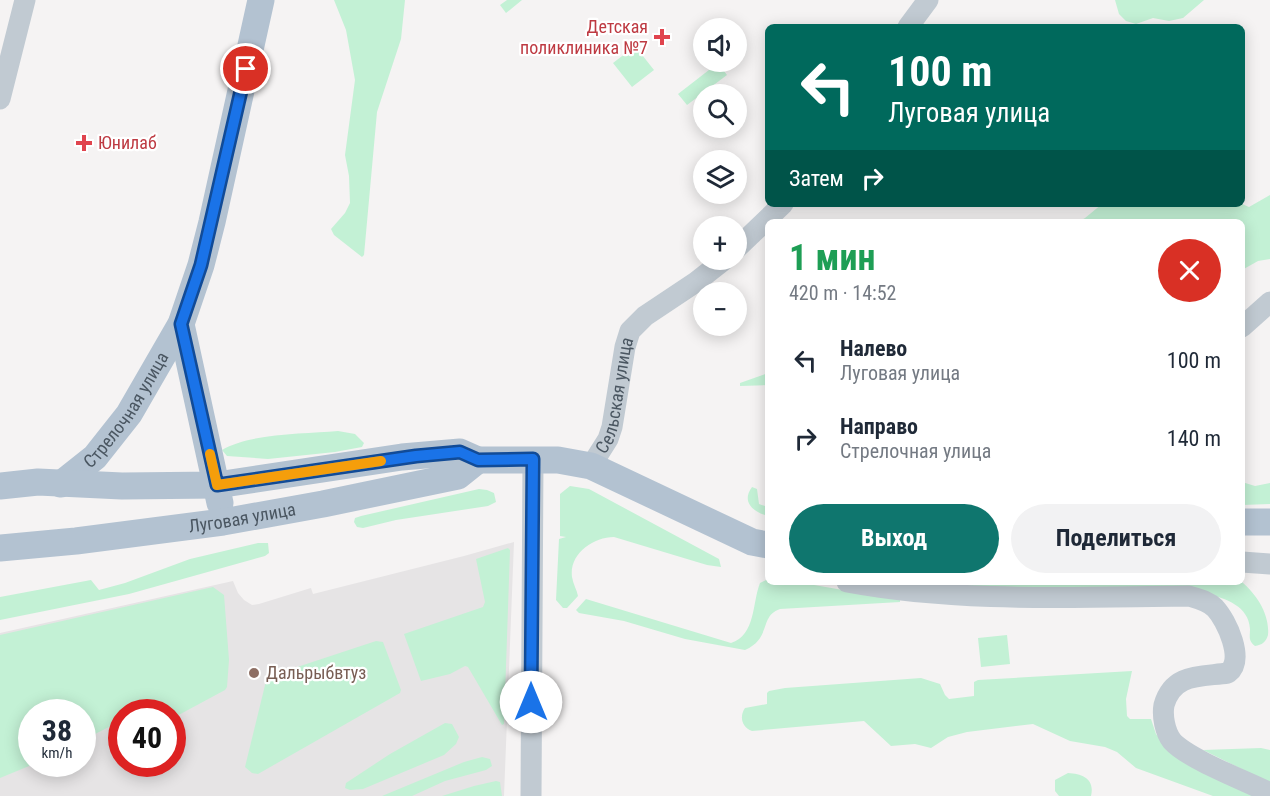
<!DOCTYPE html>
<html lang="ru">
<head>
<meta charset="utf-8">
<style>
	:root { --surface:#fff; --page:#f2f2f3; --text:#1f2937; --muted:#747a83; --accent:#0f766e }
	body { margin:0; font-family:"Roboto Condensed",sans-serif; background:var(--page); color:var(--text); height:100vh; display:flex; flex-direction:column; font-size:22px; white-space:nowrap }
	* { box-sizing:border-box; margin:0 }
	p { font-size:20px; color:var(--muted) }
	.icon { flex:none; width:33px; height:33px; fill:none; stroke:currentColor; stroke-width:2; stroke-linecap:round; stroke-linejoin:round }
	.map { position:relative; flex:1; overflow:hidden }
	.panel { position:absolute; left:765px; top:219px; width:480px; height:366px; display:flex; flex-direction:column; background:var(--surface); border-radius:9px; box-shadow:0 3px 15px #0003 }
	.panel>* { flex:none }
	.banner { position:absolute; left:765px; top:24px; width:480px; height:183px; border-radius:9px; box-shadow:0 3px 15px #0003; background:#00695c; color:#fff; overflow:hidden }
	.controls { position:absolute; left:693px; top:18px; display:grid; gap:12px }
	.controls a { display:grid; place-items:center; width:54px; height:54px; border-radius:50%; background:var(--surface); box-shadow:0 3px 15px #0003; font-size:30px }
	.speed { position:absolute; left:18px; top:699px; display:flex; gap:12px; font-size:30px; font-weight:700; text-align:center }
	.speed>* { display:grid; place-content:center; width:78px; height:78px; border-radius:50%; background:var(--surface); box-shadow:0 3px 15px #0003; line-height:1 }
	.speed small { font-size:15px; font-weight:400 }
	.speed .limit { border:9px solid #d22; background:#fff; color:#111 }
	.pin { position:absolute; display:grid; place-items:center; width:51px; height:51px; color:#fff; margin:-26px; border:3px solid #fff; border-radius:50%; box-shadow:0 2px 6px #0007 }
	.me { position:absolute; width:66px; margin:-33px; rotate:0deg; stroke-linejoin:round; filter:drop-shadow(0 0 4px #0008) }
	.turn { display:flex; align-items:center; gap:21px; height:126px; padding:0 24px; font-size:27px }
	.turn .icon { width:78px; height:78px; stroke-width:2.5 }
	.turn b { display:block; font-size:42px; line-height:51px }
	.then { display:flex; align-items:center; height:57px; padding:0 24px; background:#0003; gap:12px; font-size:22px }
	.round { display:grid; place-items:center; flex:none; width:63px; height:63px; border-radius:32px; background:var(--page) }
	.summary { display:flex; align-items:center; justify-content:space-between; height:102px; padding:0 24px }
	h1 { font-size:36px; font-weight:700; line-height:45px; color:#1e9e55 }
	.button { display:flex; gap:12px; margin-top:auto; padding:12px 24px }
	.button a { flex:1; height:69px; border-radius:36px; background:var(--accent); color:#fff; font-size:24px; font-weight:700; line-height:69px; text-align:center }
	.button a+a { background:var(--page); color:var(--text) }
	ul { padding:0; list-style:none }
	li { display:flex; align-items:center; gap:18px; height:78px; padding:0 24px }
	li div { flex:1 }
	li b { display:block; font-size:22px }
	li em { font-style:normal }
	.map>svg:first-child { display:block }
</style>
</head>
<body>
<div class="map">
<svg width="1270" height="796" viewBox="0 0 1270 796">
	<rect width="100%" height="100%" fill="#f5f3f3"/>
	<!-- education -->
	<path fill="#e6e4e5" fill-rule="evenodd" d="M514,542l-10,254h-504v-163l233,-52 5,12 6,7 8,5 7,-1 52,-16 2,6 151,-38zM32,712h50v52h-50zM122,712h50v52h-50z"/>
	<!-- green -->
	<path fill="#c3f1d5" d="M334,0h71l-4,39 -24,73 -13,143 -2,2 -28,-22 -3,-6 14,-16 5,-10 -1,-27 -4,-21 10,-75 -9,-50z
		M507,0h15l-16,13 -6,-8z
		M1115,0h89l-21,18 -14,3 -16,-3 -17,6 -10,-3 -7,-7z
		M635,46l19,24 -22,17 -19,-24z
		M718,63l9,12 -40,30 -9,-11z
		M1270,195v64l-12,2 -16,9v-48h-164l7,-4 17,-14h140l7,3z
		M768,373v12l-28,1v-3z
		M338,431l17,3 9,9 -2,4 -27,5 -67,7 -41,-3 -5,-6c28,-17 83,-16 116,-19z
		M1242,482l13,4 15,-3v21l-28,1z
		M570,486l19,3 130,70 2,8 -14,-2 -93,-28c-21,0 -45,17 -42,40 1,7 5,13 6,19l-11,12h-4l-7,-8 3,-61 7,-2 -6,-1v-42z
		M752,487l5,2 2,15 9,3v9c-15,-4 -27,-14 -16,-29z
		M479,489l8,1 7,3 2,9 -8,4 -92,14 -33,8 -6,-1 -3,-5 1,-4 6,-2z
		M258,543h10l1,10 -4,3 -136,38 -129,26v-23l91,-17 8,10 26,-7 65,-24z
		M508,548l2,2 -6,174 -2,1 -34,-58 -3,-1 -15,8 -29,7 -17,-47 79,-27 2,-5 -9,-43z
		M768,579v3h29l103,18v2l-120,7c-21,7 -8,29 -35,41l-60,-11 -61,-18 -45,-8 -3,-3 10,-11 145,44c25,-8 21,-40 29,-60z
		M890,582h352c14,12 28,32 26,53 -2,7 -6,10 -13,11 -7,-6 -5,-9 -5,-17 -1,-23 -25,-31 -43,-35l-133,-3z
		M213,587l11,8 5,65 -2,27 -2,3 -52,28 -1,-6h-50l-1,9 -38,19 -1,-28h-50v52h2l-34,14v-143z
		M1007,635l3,29 -29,3 -3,-29z
		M376,641l7,1 18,48 -1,3 -142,81 -6,-1 -7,-6 22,-90z
		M1132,671l-6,28 1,17 3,3h21l5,15 6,7 101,55h-50l-77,-28 -19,-16 -12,-5 -35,-6 -37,-17 -66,8 -19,5 -17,11 -16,-4 -24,2 -27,-25 -112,10c-10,-4 -13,-14 -7,-23l22,-4v-11l2,-2 16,-3 136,-10 19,6 5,11 4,4 25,-3v-14l4,-2z
		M445,723l7,1 7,13 -3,7 -12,11 -81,34 -13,1 -5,-2 1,-5 44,-29z
		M1261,748l9,2v33l-67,-33z
		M482,757l8,2 2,7 -6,4 -41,11 -33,15h-30l82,-34z
		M1068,773c15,1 27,6 23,23h-32l-4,-5v-11z
		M496,781l4,1 2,14h-60l32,-10z"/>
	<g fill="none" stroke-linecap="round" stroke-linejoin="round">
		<!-- minor -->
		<g stroke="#c1cad2" stroke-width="21">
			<path d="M908,27l20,-27"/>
			<path d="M0,99l25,-99"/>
			<path d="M736,249l47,-45"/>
			<path d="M1242,327l28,-25"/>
			<path id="s1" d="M591,466l17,-27 4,-12 13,-80 5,-16 15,-15 51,-34 28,-22"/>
			<path d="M1242,562l28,2"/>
			<path d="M847,582c113,21 228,15 342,14 10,3 19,5 26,12 12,13 30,52 13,65 -28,4 -55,0 -64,32 -2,11 1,27 8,36 16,18 74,40 98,52"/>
			<path d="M531,796l2,-337"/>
		</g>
		<!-- major -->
		<g stroke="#b3c2d1" stroke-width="27">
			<path d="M181,324l39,179"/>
			<path id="s2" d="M61,484l34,-27 34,-43 52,-90 20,-59 11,-43 49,-222"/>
			<path d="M0,486l38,-4 84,4 95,-1 185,-28 58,-5 18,8h80l33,6 161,76 16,3"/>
			<path d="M1242,522h28"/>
			<path id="s3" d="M0,548l76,-7 147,-19 100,-18 135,-28 20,-16"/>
		</g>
	</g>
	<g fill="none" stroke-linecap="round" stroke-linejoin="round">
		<!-- route casing -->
		<g stroke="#114b97" stroke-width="15">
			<path id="route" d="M246,69l-45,196 -20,59 36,161 199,-29 44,-4 18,8 55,-1 -2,243"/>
		</g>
		<!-- route -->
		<use href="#route" stroke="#1a73e8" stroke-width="10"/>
		<!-- slow -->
		<path stroke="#f59e0b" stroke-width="10" d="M210,454l7,31 164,-24"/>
	</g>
	<!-- markers -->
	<g fill="#e0444e" stroke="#fff" stroke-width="2">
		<path d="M659 28h6v6h6v6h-6v6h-6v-6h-6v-6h6z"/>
		<path d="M81 134h6v6h6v6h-6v6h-6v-6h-6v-6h6z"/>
	</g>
	<circle fill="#8d6e63" stroke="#fff" stroke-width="2" cx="254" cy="673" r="6"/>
	<g text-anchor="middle" stroke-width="4.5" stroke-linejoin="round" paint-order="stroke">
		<!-- health labels -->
		<g font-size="18" fill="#be3a42" stroke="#fff" text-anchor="end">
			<text x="648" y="33">Детская<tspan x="648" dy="21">поликлиника №7</tspan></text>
			<text x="98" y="149" text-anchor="start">Юнилаб</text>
		</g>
		<!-- street labels -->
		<g font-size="18" fill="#4a5661" stroke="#fff">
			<text dy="6" stroke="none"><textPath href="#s1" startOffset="76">Сельская улица</textPath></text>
			<text dy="6" stroke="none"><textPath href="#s2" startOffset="100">Стрелочная улица</textPath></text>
			<text dy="6" stroke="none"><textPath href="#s3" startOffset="244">Луговая улица</textPath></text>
		</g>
		<!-- education labels -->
		<g font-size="18" fill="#785e54" stroke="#fff" text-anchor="start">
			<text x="266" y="679">Дальрыбвтуз</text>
		</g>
	</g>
</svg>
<div class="controls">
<a><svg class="icon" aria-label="sound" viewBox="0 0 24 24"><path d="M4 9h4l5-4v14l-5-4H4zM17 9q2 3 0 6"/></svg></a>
<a><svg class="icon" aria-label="search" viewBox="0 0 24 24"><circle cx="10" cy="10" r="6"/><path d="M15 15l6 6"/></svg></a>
<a><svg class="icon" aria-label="layers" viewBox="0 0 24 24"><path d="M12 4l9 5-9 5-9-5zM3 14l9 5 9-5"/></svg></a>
<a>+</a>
<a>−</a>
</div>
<div class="speed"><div>38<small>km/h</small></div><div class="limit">40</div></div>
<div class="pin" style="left:246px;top:69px;background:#d93025"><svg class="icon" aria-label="arrive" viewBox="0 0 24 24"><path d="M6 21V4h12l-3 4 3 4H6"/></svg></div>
<svg class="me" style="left:531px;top:702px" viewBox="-20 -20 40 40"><circle r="19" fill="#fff"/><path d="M0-13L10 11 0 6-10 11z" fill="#1a73e8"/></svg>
<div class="banner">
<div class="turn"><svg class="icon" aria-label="left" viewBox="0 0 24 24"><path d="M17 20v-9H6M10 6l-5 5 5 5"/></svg><div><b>100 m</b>Луговая улица</div></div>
<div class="then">Затем<svg class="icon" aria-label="right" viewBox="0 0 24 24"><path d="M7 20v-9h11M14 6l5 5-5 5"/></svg></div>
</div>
<section class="panel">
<div class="summary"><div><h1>1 мин</h1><p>420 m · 14:52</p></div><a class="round" style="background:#d93025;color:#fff"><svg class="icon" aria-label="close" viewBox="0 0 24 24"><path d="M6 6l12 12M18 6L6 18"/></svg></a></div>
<ul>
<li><svg class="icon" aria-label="left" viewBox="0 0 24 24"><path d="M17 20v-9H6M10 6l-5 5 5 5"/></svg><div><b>Налево</b><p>Луговая улица</p></div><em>100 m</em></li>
<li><svg class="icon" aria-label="right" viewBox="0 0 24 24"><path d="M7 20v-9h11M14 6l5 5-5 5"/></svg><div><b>Направо</b><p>Стрелочная улица</p></div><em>140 m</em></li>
</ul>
<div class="button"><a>Выход</a><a>Поделиться</a></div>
</section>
</div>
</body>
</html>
